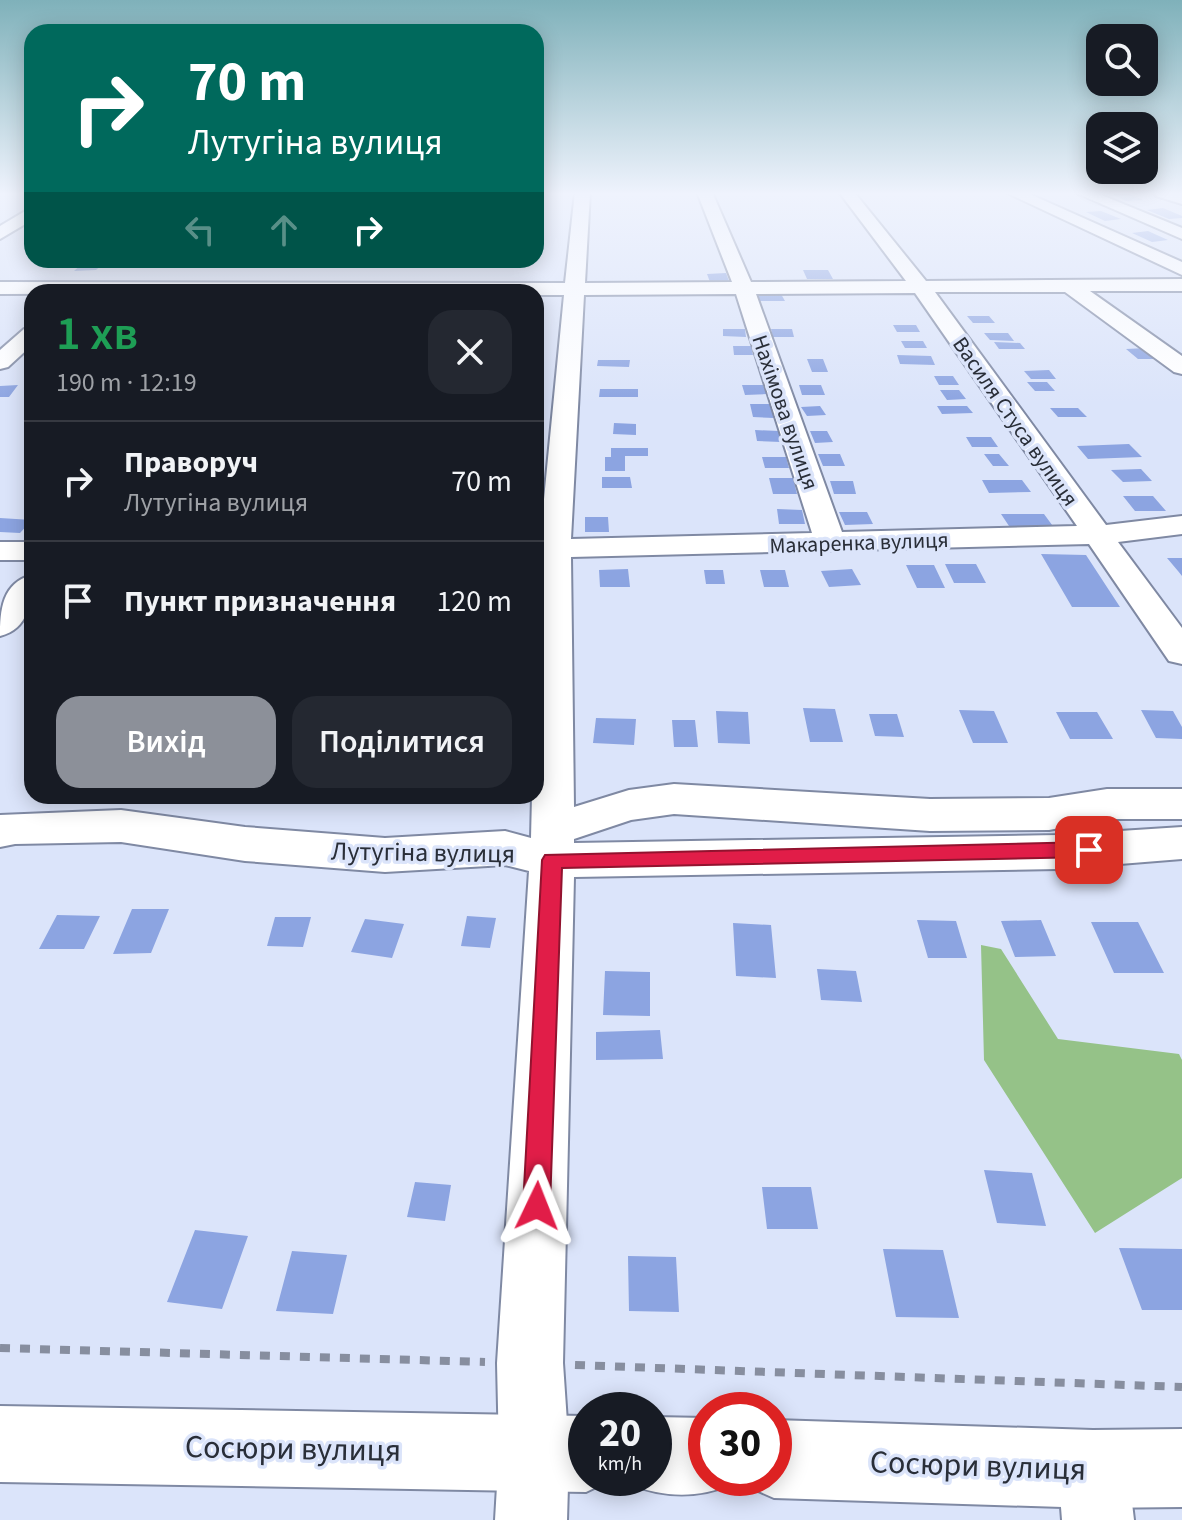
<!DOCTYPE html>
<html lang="uk">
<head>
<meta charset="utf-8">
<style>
	:root { --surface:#171b24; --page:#242831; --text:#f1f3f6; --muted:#9ea1a6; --line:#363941; --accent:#8c9099 }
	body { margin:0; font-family:"Source Sans 3",sans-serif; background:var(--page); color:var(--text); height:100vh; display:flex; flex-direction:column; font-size:30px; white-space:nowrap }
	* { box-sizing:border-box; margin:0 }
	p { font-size:26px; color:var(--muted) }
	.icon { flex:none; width:44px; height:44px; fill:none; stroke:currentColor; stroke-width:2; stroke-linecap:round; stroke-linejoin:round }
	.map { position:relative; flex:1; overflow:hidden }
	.side { position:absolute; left:24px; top:284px; width:520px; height:520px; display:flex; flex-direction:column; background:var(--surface); border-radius:24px; box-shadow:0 4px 20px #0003 }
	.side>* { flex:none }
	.banner { position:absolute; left:24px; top:24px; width:520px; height:244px; border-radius:24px; box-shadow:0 4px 20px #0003; background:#00695c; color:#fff; overflow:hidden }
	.fabs { position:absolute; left:1086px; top:24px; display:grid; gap:16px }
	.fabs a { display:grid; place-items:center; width:72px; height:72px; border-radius:16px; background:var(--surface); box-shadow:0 4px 20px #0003; font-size:40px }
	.speed { position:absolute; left:568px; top:1392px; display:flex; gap:16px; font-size:40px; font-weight:700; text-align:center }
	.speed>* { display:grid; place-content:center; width:104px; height:104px; border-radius:50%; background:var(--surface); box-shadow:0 4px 20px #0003; line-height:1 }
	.speed small { font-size:20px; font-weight:400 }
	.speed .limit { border:12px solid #d22; background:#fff; color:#111 }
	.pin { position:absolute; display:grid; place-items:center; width:68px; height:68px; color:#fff; margin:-34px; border-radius:16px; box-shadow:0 4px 12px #0006 }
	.me { position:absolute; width:88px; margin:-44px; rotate:2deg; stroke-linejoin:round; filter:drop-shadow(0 0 6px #0008) }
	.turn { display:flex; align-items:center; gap:28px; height:168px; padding:0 32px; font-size:36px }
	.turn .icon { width:104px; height:104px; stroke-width:2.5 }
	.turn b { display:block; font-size:56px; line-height:68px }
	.lanes { display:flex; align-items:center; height:76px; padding:0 32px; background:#0003; justify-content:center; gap:40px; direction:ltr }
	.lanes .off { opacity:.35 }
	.round { display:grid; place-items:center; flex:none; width:84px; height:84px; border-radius:24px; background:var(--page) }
	.headline { display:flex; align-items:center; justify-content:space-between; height:136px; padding:0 32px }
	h1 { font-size:48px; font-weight:600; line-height:60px; color:#1e9e55 }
	.action { display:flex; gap:16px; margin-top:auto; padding:16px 32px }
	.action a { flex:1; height:92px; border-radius:24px; background:var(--accent); color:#fff; font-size:32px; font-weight:600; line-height:92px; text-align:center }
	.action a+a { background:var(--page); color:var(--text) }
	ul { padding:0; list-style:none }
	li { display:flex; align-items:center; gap:24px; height:120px; padding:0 32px; border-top:2px solid var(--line) }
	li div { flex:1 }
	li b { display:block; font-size:30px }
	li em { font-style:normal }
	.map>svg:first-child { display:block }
</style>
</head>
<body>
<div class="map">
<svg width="1182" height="1520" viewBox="0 0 1182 1520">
	<rect width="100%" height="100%" fill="#dbe4fa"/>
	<!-- forest -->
	<path fill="#95c288" d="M981,945l20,4 57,90 121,15 3,6v118l-87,55 -111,-173z"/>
	<!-- building -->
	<path fill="#8ca4e1" d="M1126,192l17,8 -17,1 -16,-8z
		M1163,208l19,8v2l-13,1 -22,-9z
		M1101,211l20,8 -16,2 -19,-9z
		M1148,231l20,9 -16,2 -20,-9z
		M82,264h21l-7,6 -22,1z
		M803,270h25l5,9h-26z
		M726,273l3,8 -19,1 -3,-8z
		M757,294h24l4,7h-25z
		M967,316h22l6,7h-22z
		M893,325h23l4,7h-23z
		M723,329h22l1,8 -23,-1z
		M771,329h21l2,8h-21z
		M984,333h24l6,8 -24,-1z
		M901,341h22l4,7h-22z
		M994,342l26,1 5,6h-26z
		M733,346h18l2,9h-19z
		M1146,348l12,11h-20l-12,-10z
		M897,355l34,1 4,9 -35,-1z
		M807,359h16l5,13h-16z
		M598,360h32l-1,7 -32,-1z
		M1049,370l7,9h-25l-7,-8z
		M934,376h19l6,9h-20z
		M1027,382h20l8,9h-20z
		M18,385l-9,12h-9v-11z
		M742,385h21l4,9 -22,1z
		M799,385h22l4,10h-23z
		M600,389h38v8h-39z
		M940,390h19l7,9 -19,1z
		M750,404h20l4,14 -21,-1z
		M820,406l6,9 -19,1 -6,-9z
		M937,406h30l6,7 -31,1z
		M1050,408h28l9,9h-29z
		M614,423l22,1v11l-23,-1z
		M755,430l24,1 2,11 -24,-1z
		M810,431h17l6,11 -18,1z
		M966,437h25l7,10h-26z
		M1129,444l13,13 -54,2 -11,-13z
		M611,448h37v8h-23v15h-20v-14h6z
		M818,454h22l5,12h-22z
		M984,454h15l10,12h-16z
		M762,457h24l3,11h-24z
		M1141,469l11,12 -29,1 -12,-12z
		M602,477h28l2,11h-30z
		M769,478h24l4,16h-24z
		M982,480h40l9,12 -42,1z
		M830,481h23l3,13h-22z
		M1123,496h30l13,15h-31z
		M777,509l25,1 3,14h-26z
		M839,512h28l6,12 -28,1z
		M1001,514h43l11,15h-44z
		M585,517h23l1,15h-24z
		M0,518l32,2 -12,13 -20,-1z
		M1041,554l45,1 34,52h-48z
		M1167,558h15v18l-4,-5z
		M945,564h31l10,19h-32z
		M906,565h28l11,23h-28z
		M628,569l2,18h-30l-1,-17z
		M852,569l9,16 -32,2 -8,-16z
		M704,570h19l2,14h-19z
		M760,570h25l4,17h-25z
		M803,708l32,1 8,33h-33z
		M959,710l35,1 14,32h-35z
		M1141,710l32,1 9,16v12l-26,-1z
		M716,711l32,1 2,32 -32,-1z
		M1056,712h41l16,27h-43z
		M869,714h28l7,23 -29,-1z
		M596,718l40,1 -2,26 -41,-2z
		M672,720h23l3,27h-24z
		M132,909h37l-18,44 -38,1z
		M57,915l43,1 -16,33h-45z
		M467,916l29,2 -6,30 -29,-2z
		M275,917h36l-8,30 -36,-1z
		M365,919l39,5 -12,34 -41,-6z
		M917,920l39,1 11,37h-39z
		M1041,920l15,36 -41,1 -14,-36z
		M1091,922h47l26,51h-50z
		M733,923l38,2 5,53 -40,-2z
		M817,969l39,2 6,31 -41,-2z
		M605,971l45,1v44l-47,-1z
		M660,1030l3,29 -67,1v-28z
		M984,1170l48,3 14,53 -49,-3z
		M415,1182l36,3 -6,36 -38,-4z
		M762,1187h49l7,42h-51z
		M195,1230l53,6 -26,73 -55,-7z
		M1119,1248l63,1v61h-40z
		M883,1249l60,1 16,68 -63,-1z
		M292,1251l55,4 -14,59 -57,-3z
		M628,1256l48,1 3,55 -50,-1z"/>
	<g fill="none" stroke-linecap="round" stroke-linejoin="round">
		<!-- minor casing -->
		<g stroke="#7f89a3" stroke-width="4">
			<path id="minor" d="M575,192h15l-5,91 147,-1 -35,-90h15l39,90 155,-1 -67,-89h15l72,89 256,-2v12h-92l92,65v18l-8,-2 -109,-80h-130l171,233 76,-9v18l-64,8 64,86v36l-13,-3 -80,-117 -518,13 3,250 55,-17 45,-6 256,15 119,-1 58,-9h75v30h-75l-58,11 -119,1 -256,-17 -43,6 -57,19v4l484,-8 124,-8v32l-124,10 -484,8 -11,486 6,89 -2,68h-72l4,-68 -2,-89 32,-492 -24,-6 -120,7 -140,-11 -124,-19 -106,2 -15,3v-32l121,-5 124,17 140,11 120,-7 26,7 1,-42h4l3,-238h-3v-18h4l24,-245h-28v-3l-536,2v-12l565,1zM915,293l162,233 -235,6 -86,-238zM736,294l76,239 -241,6 13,-244z
				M1005,192h20l157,70v13z
				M1074,192h20l88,36v11z
				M32,207v13l-32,19v-13z
				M32,328v17l-24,22 -8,2v-19l24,-21z
				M0,542h32v18h-32z
				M32,575c0,26 -3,54 -32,61 0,-26 2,-53 32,-61z
				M1093,1434l25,10 10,25 6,51h-72l-4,-51 10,-25z"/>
		</g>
		<!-- major casing -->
		<g stroke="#7f89a3" stroke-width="4">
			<path id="major" d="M1153,192l29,1v11l-26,-8z
				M0,1406l586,10v62h29l-29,14 -586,-10z
				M654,1417l52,1v60h30l-3,6c-36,15 -70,14 -106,-1l-2,-5h29z
				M774,1420l319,10 89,-1v78l-89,1 -319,-10 -27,-12 -4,-8h31z"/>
		</g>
		<!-- path -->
		<path stroke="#878e9f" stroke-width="8" stroke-dasharray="10 10" stroke-linecap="butt" d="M0,1348l485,14
			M575,1365l607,22"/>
		<!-- minor -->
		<use href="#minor" fill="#fff" fill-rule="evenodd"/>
		<!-- major -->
		<use href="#major" fill="#fff" fill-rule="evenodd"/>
	</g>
	<!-- sky -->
	<linearGradient id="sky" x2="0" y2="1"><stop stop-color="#7fb1ba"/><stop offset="0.48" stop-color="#eff3fd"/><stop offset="1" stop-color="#eff3fd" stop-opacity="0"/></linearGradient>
	<rect width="1182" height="404" fill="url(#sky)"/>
	<!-- route -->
	<path fill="#e11d48" stroke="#92132f" stroke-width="2" d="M1089,842l7,2 3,6 -3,5 -7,2 -527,11 -12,338 -4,9 -9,4 -10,-4 -4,-9 19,-346 3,-5z"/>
	<g text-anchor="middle" stroke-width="7" stroke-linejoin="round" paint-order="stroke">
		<!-- far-street labels -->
		<g font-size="22" fill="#292e38" stroke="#dbe4fa">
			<text transform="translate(786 412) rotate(71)" y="8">Нахімова вулиця</text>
			<text transform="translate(1016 421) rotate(55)" y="8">Василя Стуса вулиця</text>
			<text transform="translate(859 542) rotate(-2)" y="8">Макаренка вулиця</text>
		</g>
		<!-- street labels -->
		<g font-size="26" fill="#292e38" stroke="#dbe4fa">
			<text transform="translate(423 852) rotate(1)" y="9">Лутугіна вулиця</text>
		</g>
		<!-- near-street labels -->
		<g font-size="32" fill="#292e38" stroke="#dbe4fa">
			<text transform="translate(293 1448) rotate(1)" y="11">Сосюри вулиця</text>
			<text transform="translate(978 1465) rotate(2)" y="11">Сосюри вулиця</text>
		</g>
	</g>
</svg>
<div class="fabs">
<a><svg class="icon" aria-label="search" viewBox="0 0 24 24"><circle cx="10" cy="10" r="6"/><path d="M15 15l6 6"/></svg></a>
<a><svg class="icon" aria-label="layers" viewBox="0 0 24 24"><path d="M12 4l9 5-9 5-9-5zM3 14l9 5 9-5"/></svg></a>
</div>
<div class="speed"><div>20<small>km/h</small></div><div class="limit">30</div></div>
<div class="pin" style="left:1089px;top:850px;background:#d93025"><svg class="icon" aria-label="arrive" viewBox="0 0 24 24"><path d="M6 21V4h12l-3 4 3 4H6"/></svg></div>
<svg class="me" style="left:537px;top:1206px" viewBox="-20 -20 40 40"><path d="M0-17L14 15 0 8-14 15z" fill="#e11d48" stroke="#fff" stroke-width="4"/></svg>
<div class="banner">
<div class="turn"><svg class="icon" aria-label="right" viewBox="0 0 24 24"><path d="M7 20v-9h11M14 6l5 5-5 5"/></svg><div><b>70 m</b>Лутугіна вулиця</div></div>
<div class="lanes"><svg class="icon off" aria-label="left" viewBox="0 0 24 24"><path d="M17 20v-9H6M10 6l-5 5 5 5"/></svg><svg class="icon off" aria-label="ahead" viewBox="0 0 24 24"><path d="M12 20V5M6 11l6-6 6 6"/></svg><svg class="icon" aria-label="right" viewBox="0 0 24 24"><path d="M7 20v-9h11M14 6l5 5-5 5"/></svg></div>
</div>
<section class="side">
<div class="headline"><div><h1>1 хв</h1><p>190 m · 12:19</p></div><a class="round"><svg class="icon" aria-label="close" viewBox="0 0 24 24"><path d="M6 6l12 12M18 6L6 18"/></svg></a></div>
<ul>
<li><svg class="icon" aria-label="right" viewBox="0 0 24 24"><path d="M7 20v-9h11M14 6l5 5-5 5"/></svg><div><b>Праворуч</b><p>Лутугіна вулиця</p></div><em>70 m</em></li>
<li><svg class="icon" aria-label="arrive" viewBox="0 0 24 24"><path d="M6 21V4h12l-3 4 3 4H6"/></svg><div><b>Пункт призначення</b></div><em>120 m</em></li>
</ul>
<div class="action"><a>Вихід</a><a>Поділитися</a></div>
</section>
</div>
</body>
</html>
